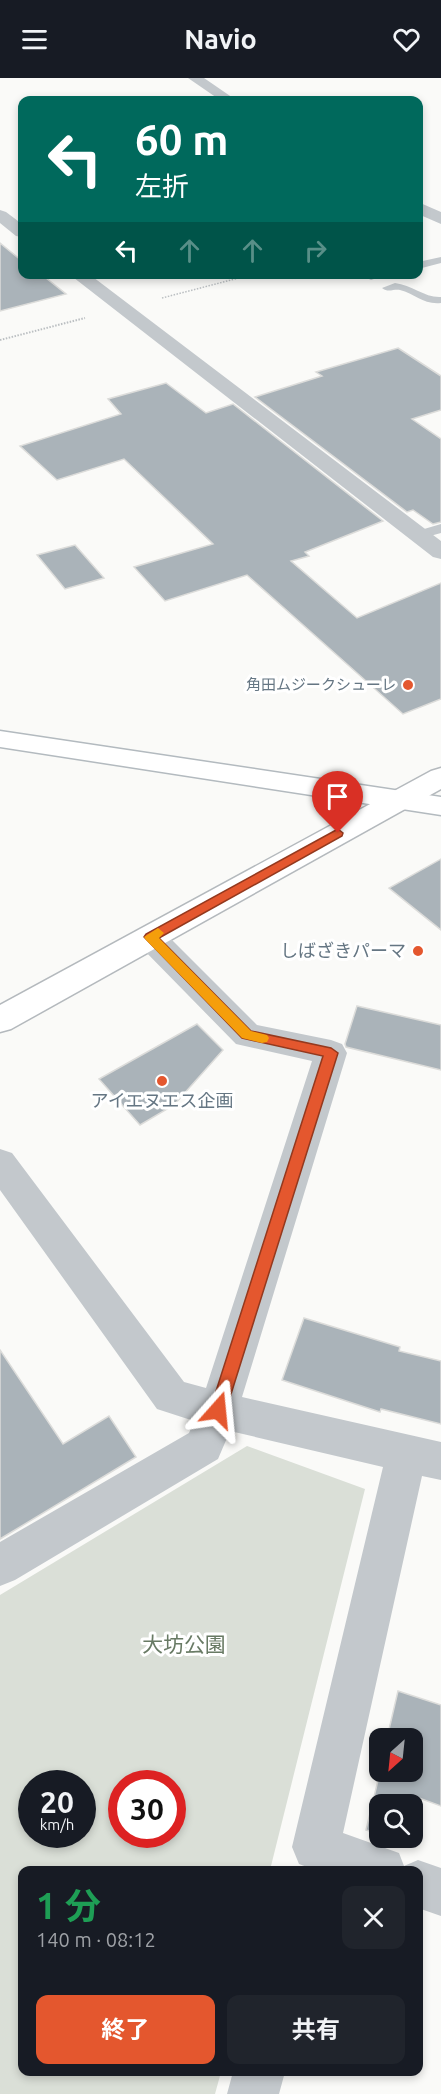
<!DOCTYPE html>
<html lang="ja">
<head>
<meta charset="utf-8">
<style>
	:root { --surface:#171b24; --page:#20242c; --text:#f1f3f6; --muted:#9ea1a6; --accent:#e4572e }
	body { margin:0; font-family:Ubuntu,"Noto Sans JP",sans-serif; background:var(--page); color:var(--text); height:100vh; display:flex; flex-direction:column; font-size:22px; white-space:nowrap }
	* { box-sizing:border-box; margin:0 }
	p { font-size:20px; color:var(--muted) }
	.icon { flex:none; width:33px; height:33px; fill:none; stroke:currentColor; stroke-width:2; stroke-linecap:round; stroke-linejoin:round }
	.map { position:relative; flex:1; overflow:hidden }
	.drawer { position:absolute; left:18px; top:1788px; width:405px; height:210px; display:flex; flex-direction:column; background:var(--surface); border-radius:12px; box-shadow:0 3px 9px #0003 }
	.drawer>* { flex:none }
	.banner { position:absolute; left:18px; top:18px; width:405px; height:183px; border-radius:12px; box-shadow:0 3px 9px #0003; background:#00695c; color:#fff; overflow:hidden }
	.needle { width:39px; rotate:207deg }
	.fabs { position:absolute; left:369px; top:1650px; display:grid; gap:12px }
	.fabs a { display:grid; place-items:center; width:54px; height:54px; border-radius:12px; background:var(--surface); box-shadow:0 3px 9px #0003; font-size:30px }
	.speed { position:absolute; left:18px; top:1692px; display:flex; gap:12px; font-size:30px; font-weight:700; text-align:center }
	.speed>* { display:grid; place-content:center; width:78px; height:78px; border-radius:50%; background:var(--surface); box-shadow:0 3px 9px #0003; line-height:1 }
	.speed small { font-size:15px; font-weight:400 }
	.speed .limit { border:9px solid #d22; background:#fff; color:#111 }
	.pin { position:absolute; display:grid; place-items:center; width:51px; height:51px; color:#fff; margin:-62px -26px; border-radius:50% 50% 50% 0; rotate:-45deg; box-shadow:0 0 6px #0007 }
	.pin .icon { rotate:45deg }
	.me { position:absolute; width:66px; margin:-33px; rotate:18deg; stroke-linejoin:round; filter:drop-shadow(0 0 4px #0008) }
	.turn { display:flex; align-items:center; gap:21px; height:126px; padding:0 18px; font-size:27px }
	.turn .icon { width:78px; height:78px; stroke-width:2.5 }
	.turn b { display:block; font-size:42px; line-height:51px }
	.lanes { display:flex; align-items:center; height:57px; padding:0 18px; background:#0003; justify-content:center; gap:30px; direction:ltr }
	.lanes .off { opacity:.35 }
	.round { display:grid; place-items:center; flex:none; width:63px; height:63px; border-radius:12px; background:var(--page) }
	.headline { display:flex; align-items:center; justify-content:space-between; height:102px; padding:0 18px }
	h1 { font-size:36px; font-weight:700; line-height:45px; color:#1e9e55 }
	.cta { display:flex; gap:12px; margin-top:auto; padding:12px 18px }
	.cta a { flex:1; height:69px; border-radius:12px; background:var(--accent); color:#fff; font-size:24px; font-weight:700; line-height:69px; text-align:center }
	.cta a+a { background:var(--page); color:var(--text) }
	header { display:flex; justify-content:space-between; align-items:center; height:78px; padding:0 18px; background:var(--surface); font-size:27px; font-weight:700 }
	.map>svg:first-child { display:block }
</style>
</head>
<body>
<header><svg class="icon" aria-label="menu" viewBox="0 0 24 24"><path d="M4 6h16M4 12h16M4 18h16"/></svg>Navio<svg class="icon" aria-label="heart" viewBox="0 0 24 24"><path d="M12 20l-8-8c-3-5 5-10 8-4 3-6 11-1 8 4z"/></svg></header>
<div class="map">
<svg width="441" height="2016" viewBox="0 0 441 2016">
	<rect width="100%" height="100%" fill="#fafaf8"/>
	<!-- green -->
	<path fill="#dadfd7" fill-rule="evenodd" d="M247,1368l118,43 -95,381h-248v202h199l-6,22h-215v-499zM32,1706h50v50h-50zM122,1706h50v50h-50z"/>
	<!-- building -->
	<path fill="#aab3b9" stroke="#dcdcda" stroke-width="1.5" d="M0,165l22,18v13h19l25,20 -66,17z
		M398,270l43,28v34l-29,9 29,20v83l-8,2 -20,-14 -6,2 -152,-115 67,-21 -6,-4z
		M166,305l40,30 27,-9 150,117 -78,31 4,4 -18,5 66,57 84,-35v116l-38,15 -156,-139 -82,26 -31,-34 79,-23 -89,-85 -67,21 -37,-34 101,-32 -13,-15z
		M75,467l29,33 -39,11 -28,-34z
		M441,781v71l-52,-42z
		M357,928l84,19v45l-95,-23 -1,-3z
		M197,946l26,26 -49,55 -34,20 -41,-46z
		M304,1240l96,29 -1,4 42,10v63l-60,-15 -1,3 -98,-32z
		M0,1272l63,94 46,-28 27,41 -136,82z
		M398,1613l43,14v101l-22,-8 -7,46 -20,-6h20v-34h-32v30l-14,-4 14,-58h32v-34h-25z"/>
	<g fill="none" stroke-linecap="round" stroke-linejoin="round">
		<!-- secondary casing -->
		<g stroke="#b3babf" stroke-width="3">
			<path id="secondary" d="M0,653l441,66v18l-441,-68z"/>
		</g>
		<!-- highway casing -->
		<g stroke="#b4b9bd" stroke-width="3">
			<path id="highway" d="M441,690v21l-430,240 -11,3v-27l431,-234z"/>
		</g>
		<!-- path-far1 -->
		<path stroke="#bbbfc2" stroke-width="1.5" stroke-dasharray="1.5 1.5" stroke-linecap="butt" d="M162,220l92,-24"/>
		<!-- path -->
		<path stroke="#bbbfc2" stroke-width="2" stroke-dasharray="1.5 1.5" stroke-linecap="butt" d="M0,262l85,-22"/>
		<!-- lane -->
		<path fill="#c3c8cc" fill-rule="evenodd" d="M441,179v6l-23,6v-7z
			M368,196h20l-17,6 -6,-3z
			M395,205c17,2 30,15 46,14v6c-17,2 -26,-9 -41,-13 -7,-1 -12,3 -18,-2z
			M441,446v9l-22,6 -7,-4 2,-3z"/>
		<!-- street -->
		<path fill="#c3c8cc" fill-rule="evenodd" d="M188,0h16l32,22h-16z
			M418,124l23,10v12l-23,-10z
			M0,132l6,2 16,12v13l-6,-1 -16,-13z
			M69,196h20l352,267v18l-8,-2z
			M150,848l11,3 96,96 74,15 11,4 5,9 -105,344 199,45v38l-19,-4 -79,357 56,20 5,13 14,-6 23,8v48l-23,-8v-38h-103l-16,-6 -7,-17 91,-380 -153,-36 -12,28 -203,121 -15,6v-44l189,-109 5,-12 -37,-12 -157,-219v-41l12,4 172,229 22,6 106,-327 -76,-17 -97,-99 -4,-8 4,-8z
			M233,1994h52l-6,22h-52z"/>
		<!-- secondary -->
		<use href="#secondary" fill="#fff" fill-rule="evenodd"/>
		<!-- highway -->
		<use href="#highway" fill="#fff" fill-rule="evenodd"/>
	</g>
	<!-- route -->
	<path fill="#e4572e" stroke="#94391e" stroke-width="1.5" d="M338,751l5,4 -1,3 -183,102 92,93 80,17 7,5 -112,357 -2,6 -6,2 -5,-2 -3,-6 113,-354 -81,-18 -98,-101 2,-3z"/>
	<!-- slow -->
	<path fill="#f59e0b" d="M158,850l6,5 -5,5 92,93 16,4 2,3 -2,4 -5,1 -20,-5 -96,-98 -2,-3z"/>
	<!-- markers -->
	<g fill="#e4572e" stroke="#fff" stroke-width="2">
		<circle cx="408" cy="607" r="6"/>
		<circle cx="418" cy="873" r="6"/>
		<circle cx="162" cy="1003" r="6"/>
	</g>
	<g text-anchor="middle" stroke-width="6" stroke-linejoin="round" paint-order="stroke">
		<!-- far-poi labels -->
		<g font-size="15" fill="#657683" stroke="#fff" text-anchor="end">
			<text x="396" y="612">角田ムジークシューレ</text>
		</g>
		<!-- poi labels -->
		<g font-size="18" fill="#657683" stroke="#fff" text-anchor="end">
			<text x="406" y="879">しばざきパーマ</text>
			<text x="162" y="1029" text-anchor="middle">アイエヌエス企画</text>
		</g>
		<!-- near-park labels -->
		<g font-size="21" fill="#687a64" stroke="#fff">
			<text x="184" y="1574">大坊公園</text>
		</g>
	</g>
</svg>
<div class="fabs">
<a><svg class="needle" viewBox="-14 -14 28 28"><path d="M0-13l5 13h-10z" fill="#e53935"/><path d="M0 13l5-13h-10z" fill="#9ea1a6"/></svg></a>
<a><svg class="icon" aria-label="search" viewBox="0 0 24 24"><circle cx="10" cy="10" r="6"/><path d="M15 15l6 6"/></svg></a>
</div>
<div class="speed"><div>20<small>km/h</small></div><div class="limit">30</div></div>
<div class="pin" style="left:338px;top:755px;background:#d93025"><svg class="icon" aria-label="arrive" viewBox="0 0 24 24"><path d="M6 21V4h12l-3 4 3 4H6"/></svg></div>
<svg class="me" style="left:218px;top:1332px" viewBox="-20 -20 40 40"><path d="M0-17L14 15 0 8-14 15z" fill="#e4572e" stroke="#fff" stroke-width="4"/></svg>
<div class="banner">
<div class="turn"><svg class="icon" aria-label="left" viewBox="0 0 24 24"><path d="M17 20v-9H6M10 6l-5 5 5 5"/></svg><div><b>60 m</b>左折</div></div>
<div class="lanes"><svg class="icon" aria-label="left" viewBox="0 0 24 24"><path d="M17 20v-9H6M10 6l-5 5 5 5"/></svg><svg class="icon off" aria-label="ahead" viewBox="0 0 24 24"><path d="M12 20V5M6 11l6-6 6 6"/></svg><svg class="icon off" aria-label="ahead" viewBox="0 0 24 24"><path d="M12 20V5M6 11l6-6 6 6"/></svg><svg class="icon off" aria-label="right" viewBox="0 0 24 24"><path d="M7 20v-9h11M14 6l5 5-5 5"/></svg></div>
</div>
<section class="drawer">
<div class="headline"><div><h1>1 分</h1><p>140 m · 08:12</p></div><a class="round"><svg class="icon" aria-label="close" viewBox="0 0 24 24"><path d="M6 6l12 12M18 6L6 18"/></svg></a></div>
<div class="cta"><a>終了</a><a>共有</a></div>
</section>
</div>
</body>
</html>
